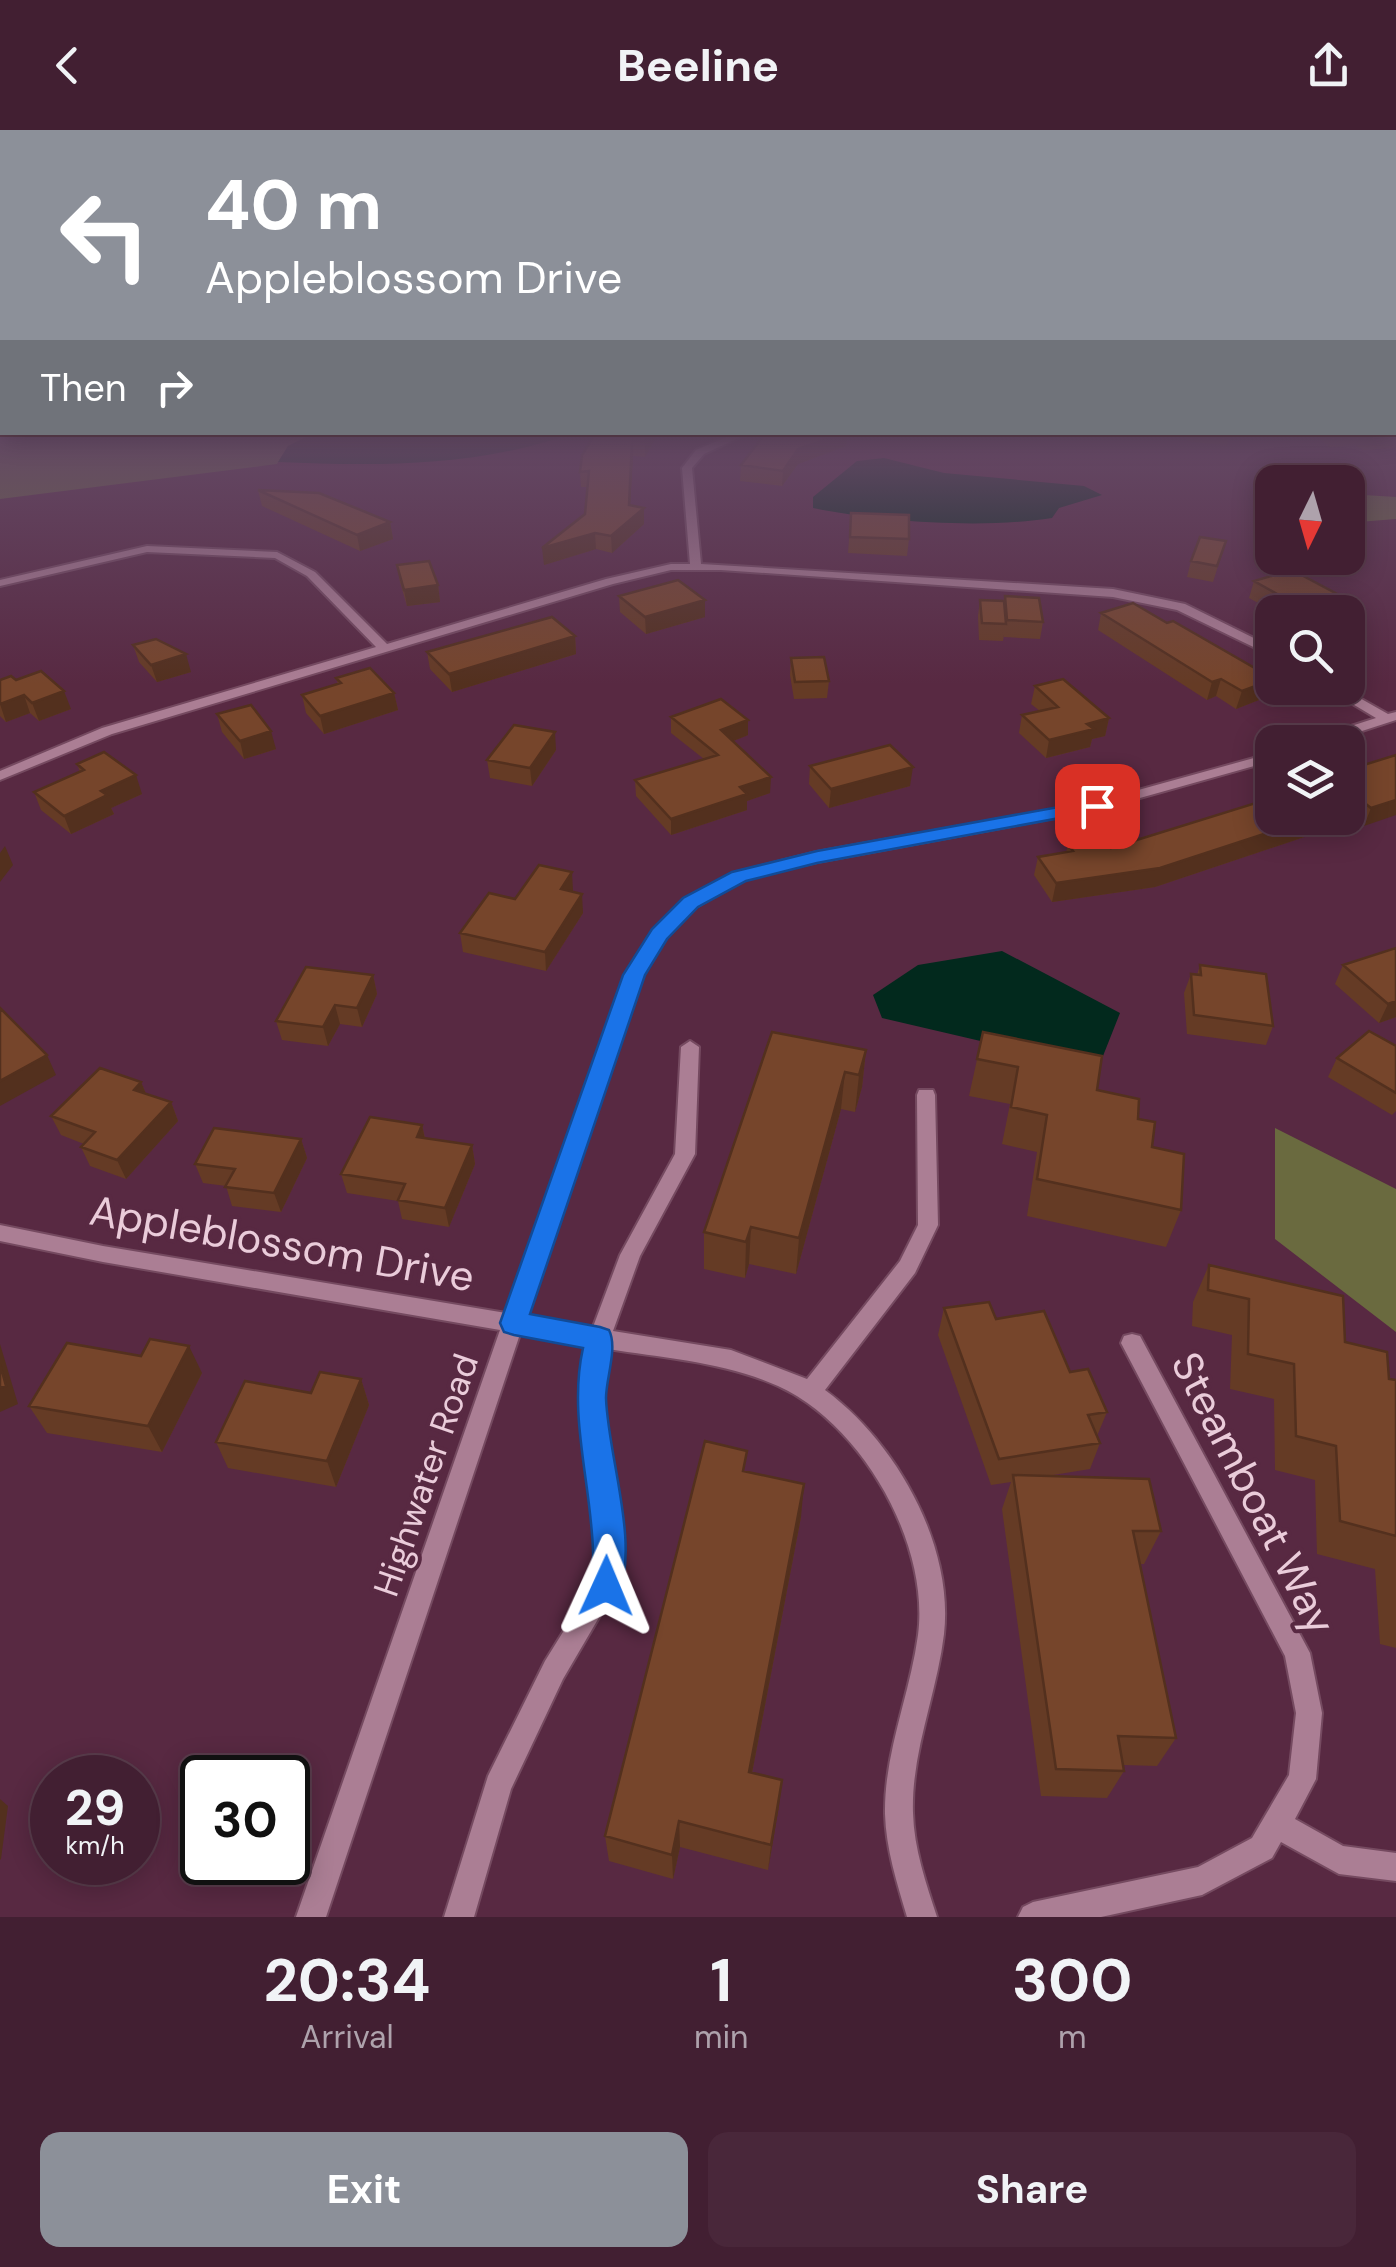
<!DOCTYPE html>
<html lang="en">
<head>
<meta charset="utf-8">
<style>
	:root { --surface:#421f32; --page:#49273a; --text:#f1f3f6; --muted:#aea2ac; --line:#5a3d4d; --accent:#8c9099 }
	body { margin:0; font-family:"DM Sans",sans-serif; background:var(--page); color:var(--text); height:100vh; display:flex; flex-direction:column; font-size:38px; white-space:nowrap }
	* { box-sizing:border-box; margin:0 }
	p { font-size:32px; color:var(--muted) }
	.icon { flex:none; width:55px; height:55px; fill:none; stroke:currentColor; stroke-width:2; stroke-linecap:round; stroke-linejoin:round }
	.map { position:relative; height:1787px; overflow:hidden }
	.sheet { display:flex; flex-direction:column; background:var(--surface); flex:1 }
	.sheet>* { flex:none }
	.hud { position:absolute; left:0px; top:0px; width:1398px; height:305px; box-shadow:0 5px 25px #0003,0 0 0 2px var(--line); background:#8c9099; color:#fff; overflow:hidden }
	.needle { width:65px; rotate:185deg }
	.buttons { position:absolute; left:1255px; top:335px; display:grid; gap:20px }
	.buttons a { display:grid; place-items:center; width:110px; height:110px; border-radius:20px; background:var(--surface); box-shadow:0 5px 25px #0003,0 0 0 2px var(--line); font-size:50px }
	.speed { position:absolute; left:30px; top:1625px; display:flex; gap:20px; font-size:50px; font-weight:700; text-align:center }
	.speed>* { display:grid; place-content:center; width:130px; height:130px; border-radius:50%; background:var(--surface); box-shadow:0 5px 25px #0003,0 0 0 2px var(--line); line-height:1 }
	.speed small { font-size:25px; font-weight:400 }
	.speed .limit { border:5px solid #111; border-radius:15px; background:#fff; color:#111 }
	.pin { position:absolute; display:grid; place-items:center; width:85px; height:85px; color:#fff; margin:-42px; border-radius:20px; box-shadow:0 5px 15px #0006 }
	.me { position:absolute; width:110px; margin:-55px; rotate:1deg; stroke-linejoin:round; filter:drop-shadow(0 0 8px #0008) }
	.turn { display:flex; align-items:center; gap:35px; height:210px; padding:0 40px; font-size:45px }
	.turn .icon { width:130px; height:130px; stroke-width:2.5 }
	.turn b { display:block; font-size:70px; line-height:85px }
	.then { display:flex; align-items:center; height:95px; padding:0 40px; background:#0003; gap:20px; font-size:38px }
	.eta { display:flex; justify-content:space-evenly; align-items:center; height:170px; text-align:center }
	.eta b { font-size:60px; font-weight:700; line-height:70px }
	.cta { display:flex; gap:20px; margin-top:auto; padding:20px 40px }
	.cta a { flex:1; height:115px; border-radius:20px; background:var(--accent); color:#fff; font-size:40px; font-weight:700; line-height:115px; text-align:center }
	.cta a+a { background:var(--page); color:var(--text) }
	header { display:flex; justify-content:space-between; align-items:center; height:130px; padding:0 40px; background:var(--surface); font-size:45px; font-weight:700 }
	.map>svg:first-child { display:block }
</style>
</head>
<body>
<header><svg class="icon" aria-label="back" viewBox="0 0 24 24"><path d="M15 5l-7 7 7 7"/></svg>Beeline<svg class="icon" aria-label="share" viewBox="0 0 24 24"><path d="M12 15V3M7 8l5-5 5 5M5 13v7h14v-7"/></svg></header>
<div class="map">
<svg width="1396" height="1787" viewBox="0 0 1396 1787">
	<rect width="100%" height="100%" fill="#582942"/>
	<!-- green -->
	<path fill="#6a6a3f" d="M0,304h312l-24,12 -11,18 -277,35z
		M1348,364l48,3v22l-38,3 -10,6z
		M1275,998l121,61v143l-121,-93z"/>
	<!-- water -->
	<path fill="#02291d" d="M312,304h248l-1,4c-92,29 -185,28 -281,24l10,-16z
		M884,328l60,15 140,13 18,9 -43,13 -7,10c-68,11 -171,4 -239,-10v-11l44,-36z
		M1002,821l118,62 -19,48 -69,-8 -150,-35 -9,-23 45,-30z"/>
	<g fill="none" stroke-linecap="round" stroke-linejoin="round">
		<!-- minor casing -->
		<g stroke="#754a60" stroke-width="4">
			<path id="minor" d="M734,304h13l-43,20 -12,14 9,96 412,25 72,15 87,43v9l-95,-46 -64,-13 -392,-27h-50l-58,14 -501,150 -112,46v-9l102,-43 274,-81 -69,-71 -32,-18 -128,-6 -147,34v-6l147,-34 130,6 38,20 72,72 219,-65 65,-15h19l-8,-96 14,-18z
				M1326,558h16l46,26 8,-2v8l-68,22h-19l2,-3 65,-21z
				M1272,623v8l-175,49 -280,52 -73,17 -48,28 -31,30 -23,38 -116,341 67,11 27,-72 55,-101 6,-107 9,-6 9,6 -4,107 -55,102 -27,75 118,19 76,29 93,-118 18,-36 -1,-130 2,-5h14l2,5 3,130 -23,48 -90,117c71,52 129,155 119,244 -7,60 -33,118 -31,179 1,36 13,70 24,104h-30c-10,-34 -21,-68 -22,-103 -1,-62 25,-119 33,-179 12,-91 -56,-211 -140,-249 -53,-24 -114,-28 -170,-37l-5,22v32l18,149 -3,33 -55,94 -52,110 -37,128h-30l44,-141 57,-115 49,-79 3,-30 -16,-149v-32l6,-26 -67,-11 -194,583h-30l204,-587 -397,-68 -103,-21v-16l103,21 403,67 120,-338 27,-45 31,-31 50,-26 83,-21 278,-50z
				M1132,1204l8,2 170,317 12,60 -6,66 -21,40 48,27 53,7v28l-57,-7 -58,-32 -9,16 -70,37 -101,22h-83l5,-10 10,-5 165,-35 54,-29 37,-63 7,-62 -11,-57 -164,-313 3,-7z"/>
		</g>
		<!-- minor -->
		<use href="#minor" fill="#ab7e94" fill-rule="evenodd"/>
	</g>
	<!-- wall -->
	<path fill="#653b25" d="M595,304h63l-13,23 -12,-1 -3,50 14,2v16l-32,29 -16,-4 -52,16 41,-51 3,-27h-7l-1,-15z
		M767,304h80l-1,12 -48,18 -16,22 -42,-5 1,-16z
		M1188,304h42l-3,12 -40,-5z
		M1315,304h81v14l-33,2 -8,-5 -26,2z
		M258,360l132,32 3,17 -33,12 -98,-45z
		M851,383l58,26 -2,17 -59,-3z
		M1226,411l-13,41 -26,-5 4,-16z
		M397,435l41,20 2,17 -33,4 -7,-24z
		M1254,451l79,30 -58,1 -26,-14z
		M619,466l86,4v17l-59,17 -26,-22z
		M1005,466l38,26 -3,17 -36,-2v-2l-1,6 -24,-1 -1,-24 2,-16 24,1z
		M1101,483l168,83 -33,13 -20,-13 -9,4 -109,-70z
		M575,506l1,18 -124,38 -22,-23 -3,-17z
		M133,515l58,27 -34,10 -18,-20z
		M791,528l38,23 -2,17 -33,1 -4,-24z
		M336,548l58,15 4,17 -74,24 -18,-21 -4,-18 36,-11z
		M0,550h16l55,29 -32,12 -9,-8 -24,9 -6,-6z
		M1035,556l74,32 -4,18 -13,3 -2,8 -44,11 -27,-25 3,-18 18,-4 -9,-7z
		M217,584l59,35 -32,10 -22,-27z
		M671,587l77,3v15l-15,6 37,52 -23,8v9l-76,25 -35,-39 -1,-16 69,-21 -33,-26z
		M556,620l-24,36 -42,-8 -3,-18z
		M1396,625l-32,71 -9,-6 -200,67 -103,15 -18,-27 4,-18 28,-5 2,-7 43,3 240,-74 3,-6z
		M77,634l65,30 -31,14 3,6 -43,20 -30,-24 -7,-18 46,-20z
		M810,636l100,20 -81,22 -20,-24z
		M573,761l10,22 -37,58 -83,-19 -3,-19 55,-34z
		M1396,818v69l-17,6 -44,-39 8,-19z
		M1200,835l73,61 -7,19 -79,-11 -3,-41 7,-19 6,1z
		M373,845l4,19 -15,33 -22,-3 -12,22 -46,-6 -6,-19z
		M983,902l114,58 41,29 14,28 29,63 -15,37 -139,-31 10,-64 -35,-8 8,-40 -41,-8z
		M1396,916v65l-4,4 -64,-38 9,-19z
		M866,920l-4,37 -7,25 -14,-3 -45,165 -47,-10 -4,14 -41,-9v-37z
		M141,952l5,12 25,8 7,19 -52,58 -36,-13 -9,-19 3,-3 -23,-9 -10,-19z
		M422,995l3,13 47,7 3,19 -26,63 -47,-8 -4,-18 -51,-8 -6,-19z
		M301,1009l6,19 -26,54 -49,-6 -6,-20 -23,-3 -8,-19z
		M1209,1135l136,77 44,37 7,1v268l-16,-4 -5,-75 -58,-15 -2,-74 -40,-10 -1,-71 -44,-10 2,-54 -40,-9 1,-24z
		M944,1178l52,11 74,53 37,40 -10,24 3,7 -10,26 -43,7 114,55 -17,33h-4l36,174 -19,28 -34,-1 1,6 -17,27 -66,-2 -39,-287 9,-27 -20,3 -53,-150z
		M202,1243l-40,79 -115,-19 -18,-27z
		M361,1249l8,26 -33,82 -108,-19 -12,-26 95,-49z
		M746,1341l55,46 -49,256 27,33 -11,64 -88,-23 -7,32 -64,-18 -4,-25z"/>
	<!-- shaded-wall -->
	<path fill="#53301e" d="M649,304h9l-13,23v-15z
		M841,304h6l-1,12 -48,18 -16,22 1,-15 15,-22z
		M632,311l1,15 -4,65v-16z
		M644,378v16l-32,29 -1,-17z
		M390,392l3,17 -33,12 -3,-16z
		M595,403l1,16 -52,16 -2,-17z
		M438,455l2,17 -33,4 -3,-16z
		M1339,465l-6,16 -35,1 2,-5z
		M705,470v17l-59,17 -1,-17z
		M575,506l1,18 -124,38 -3,-18z
		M186,524l5,18 -34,10 -6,-17z
		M1221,549l-5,17 -9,4 5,-18z
		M1272,550l-3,16 -33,13 6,-18z
		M64,561l7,18 -32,12 -7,-18z
		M394,563l4,17 -74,24 -4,-18z
		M24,565l6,18 -24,9 -6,-18z
		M1109,588l-4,18 -13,3 -2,8 -44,11 3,-18 38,-16z
		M748,590v15l-27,11v-16z
		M271,601l5,18 -32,10 -4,-18z
		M555,602l1,18 -24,36 -2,-18z
		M913,637l-3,19 -81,22 2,-19z
		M136,645l6,19 -31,14 3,6 -43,20 -7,-18 37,-25z
		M771,647l-1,16 -23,8v9l-76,25v-16l69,-32z
		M1396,670v15l-32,11 7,-18z
		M1362,671l-7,19 -200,67 -103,15 4,-19 257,-65h35v-12z
		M5,716l8,19 -13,17v-29z
		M572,742l1,19 -11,17 -1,-19z
		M582,764l1,19 -37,58 -1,-19z
		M373,845l4,19 -15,33 -5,-19z
		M1396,871v16l-17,6 9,-19z
		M335,875l5,19 -12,22 -5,-19z
		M866,920l-4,37 -7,25 4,-37z
		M47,925l9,20 -56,31v-25z
		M845,942l-4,37 -45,165 3,-36z
		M141,952l8,19 -15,-11z
		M171,972l7,19 -52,58 -9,-19z
		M422,995l4,19 -9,-7z
		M301,1009l6,19 -26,54 -7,-19z
		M472,1015l3,19 -26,63 -4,-19z
		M751,1097l-2,37 -4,14 1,-36z
		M0,1214l18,60 -18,8z
		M189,1216l13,27 -40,79 -14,-26z
		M361,1249l8,26 -33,82 -9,-26z
		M804,1354l-3,33 -54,282 2,-27z
		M782,1650l-3,26 -11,64 3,-25z
		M0,1669l8,7 -7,53 -1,1z
		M679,1691l1,26 -7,32 -1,-24z"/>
	<!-- building -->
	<path fill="#76452b" stroke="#53301e" stroke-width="2.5" d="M595,304h54l-4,8 -13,-1 -3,64 15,3 -33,28 -16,-3 -53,15 43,-34 4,-43 -9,1 2,-17z
		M767,304h74l-43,15 -15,22 -42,-6 23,-30z
		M258,360l61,3 71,29 -33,13z
		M851,383l58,2v24l-59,-2z
		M1200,407l26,4 -9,25 -26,-5z
		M429,431l9,24 -34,5 -7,-25z
		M1292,440l47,25 -39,12 -46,-26z
		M678,450l27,20 -60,17 -26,-21z
		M1005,466l34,2 4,24 -36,-2z
		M980,470l24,1 2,23 -24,-1z
		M1133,473l34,20 6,-2 99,57v2l-30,11 -21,-12 -9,3 -111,-69z
		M552,487l23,19 -126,38 -22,-22z
		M156,509l30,15 -35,11 -18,-20z
		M824,527l5,24 -34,1 -4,-24z
		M370,538l24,25 -74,23 -18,-21 39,-12 -5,-5z
		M41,541l23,20 -32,12 -8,-8 -24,9v-24l11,-4 5,4z
		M1063,549l46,39 -22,6 7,5 -45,11 -27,-25 36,-8 -23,-21z
		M721,569l27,21 -27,10 50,47 -31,10 7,7 -76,25 -36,-39 83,-25 -47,-38z
		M251,575l20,26 -31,10 -23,-27z
		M514,595l41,7 -25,36 -43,-8z
		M890,615l23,22 -82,22 -21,-23z
		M104,622l32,23 -35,16 6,4 -43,21 -30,-24 50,-22 -7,-6z
		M1396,625v45l-25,8 -9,-7 -14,5v-31l11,-3 -5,-4z
		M1272,668v20h41l-153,50 -104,15 -18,-26 35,-6 -5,-6 37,-6 6,9z
		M539,735l33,7 -11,17 21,5 -37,58 -85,-19 29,-40 26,6z
		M1396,818v53l-8,3 -45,-39z
		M1200,835l66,9 7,52 -79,-11 -3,-41 10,1z
		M306,837l67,8 -16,33 -22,-3 -12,22 -47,-6z
		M0,878l47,47 -47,26z
		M1369,901l27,15v47l-59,-35z
		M772,902l94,18 -7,25 -14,-3 -46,166 -48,-11 -5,15 -42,-10z
		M983,902l119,24 -5,34 42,9 -1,20 17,3 -3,25 32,7 -3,56 -144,-31 10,-64 -36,-8 7,-40 -41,-8z
		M100,938l41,14 -7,8 37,12 -54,58 -36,-13 14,-15 -44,-16z
		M370,987l52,8 -5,12 55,8 -27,63 -47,-8 7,-16 -64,-10z
		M214,998l87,11 -27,54 -49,-6 10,-18 -40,-5z
		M1209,1135l134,31 2,46 42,10 2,27 7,1v156l-56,-15 -4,-75 -40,-10 -2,-72 -46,-10 1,-55 -41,-9z
		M989,1172l7,17 48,-8 26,61 18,-3 19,43 -19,3 12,28 -101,16 -55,-151z
		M150,1209l39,7 -41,80 -119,-20 38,-63 74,13z
		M0,1234l6,22 -6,2z
		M320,1242l41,7 -34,82 -111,-19 29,-61 66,12z
		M705,1311l42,10 -4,20 61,13 -55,288 33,8 -11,65 -92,-24 -7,34 -67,-19z
		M1013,1345l136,4 12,52h-28l43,207 -58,-2 6,35 -68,-2z"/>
	<!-- sky -->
	<linearGradient id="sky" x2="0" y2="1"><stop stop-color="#301724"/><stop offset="0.55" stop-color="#644965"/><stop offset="1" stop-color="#644965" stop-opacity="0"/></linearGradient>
	<rect width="1396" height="554" fill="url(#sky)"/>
	<!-- route -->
	<path fill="#1a73e8" stroke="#114b97" stroke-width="2.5" d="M1097,670l9,6 -3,4 -286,53 -71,18 -48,26 -31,32 -22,36 -115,339 70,13 9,3c9,18 -3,48 -3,68 2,59 34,145 12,199l-12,5 -11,-5c-7,-16 -1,-29 -2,-46 -2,-68 -25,-136 -10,-203l-69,-13 -10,-3 -4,-9 123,-348 29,-46 31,-31 49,-26 85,-21z"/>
	<g text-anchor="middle" stroke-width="8" stroke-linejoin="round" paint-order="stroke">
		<!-- street labels -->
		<g font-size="35" fill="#eaccda" stroke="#582942">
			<text transform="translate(426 1345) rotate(-71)" y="12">Highwater Road</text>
		</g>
		<!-- near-street labels -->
		<g font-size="42" fill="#eaccda" stroke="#582942">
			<text transform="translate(282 1113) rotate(10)" y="15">Appleblossom Drive</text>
			<text transform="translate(1254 1363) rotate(63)" y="15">Steamboat Way</text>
		</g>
	</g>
</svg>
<div class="buttons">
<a><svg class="needle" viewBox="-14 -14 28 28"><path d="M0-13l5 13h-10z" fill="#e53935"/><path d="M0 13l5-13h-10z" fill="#aea2ac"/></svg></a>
<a><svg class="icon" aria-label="search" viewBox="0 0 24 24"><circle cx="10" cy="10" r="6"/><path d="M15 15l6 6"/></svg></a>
<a><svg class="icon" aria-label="layers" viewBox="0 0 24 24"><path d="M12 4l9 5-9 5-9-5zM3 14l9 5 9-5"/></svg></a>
</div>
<div class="speed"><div>29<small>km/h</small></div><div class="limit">30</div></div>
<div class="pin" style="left:1097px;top:676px;background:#d93025"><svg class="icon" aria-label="arrive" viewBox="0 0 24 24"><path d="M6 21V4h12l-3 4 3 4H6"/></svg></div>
<svg class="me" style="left:606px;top:1456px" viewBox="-20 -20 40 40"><path d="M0-17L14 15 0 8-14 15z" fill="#1a73e8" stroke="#fff" stroke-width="4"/></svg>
<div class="hud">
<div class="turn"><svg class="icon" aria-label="left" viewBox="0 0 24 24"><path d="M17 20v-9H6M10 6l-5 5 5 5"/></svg><div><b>40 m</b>Appleblossom Drive</div></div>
<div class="then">Then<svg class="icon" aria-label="right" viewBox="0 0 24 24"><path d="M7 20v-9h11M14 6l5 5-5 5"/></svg></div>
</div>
</div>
<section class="sheet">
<div class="eta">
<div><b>20:34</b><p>Arrival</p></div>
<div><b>1</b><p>min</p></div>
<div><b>300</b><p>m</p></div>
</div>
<div class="cta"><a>Exit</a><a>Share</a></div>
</section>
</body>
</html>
